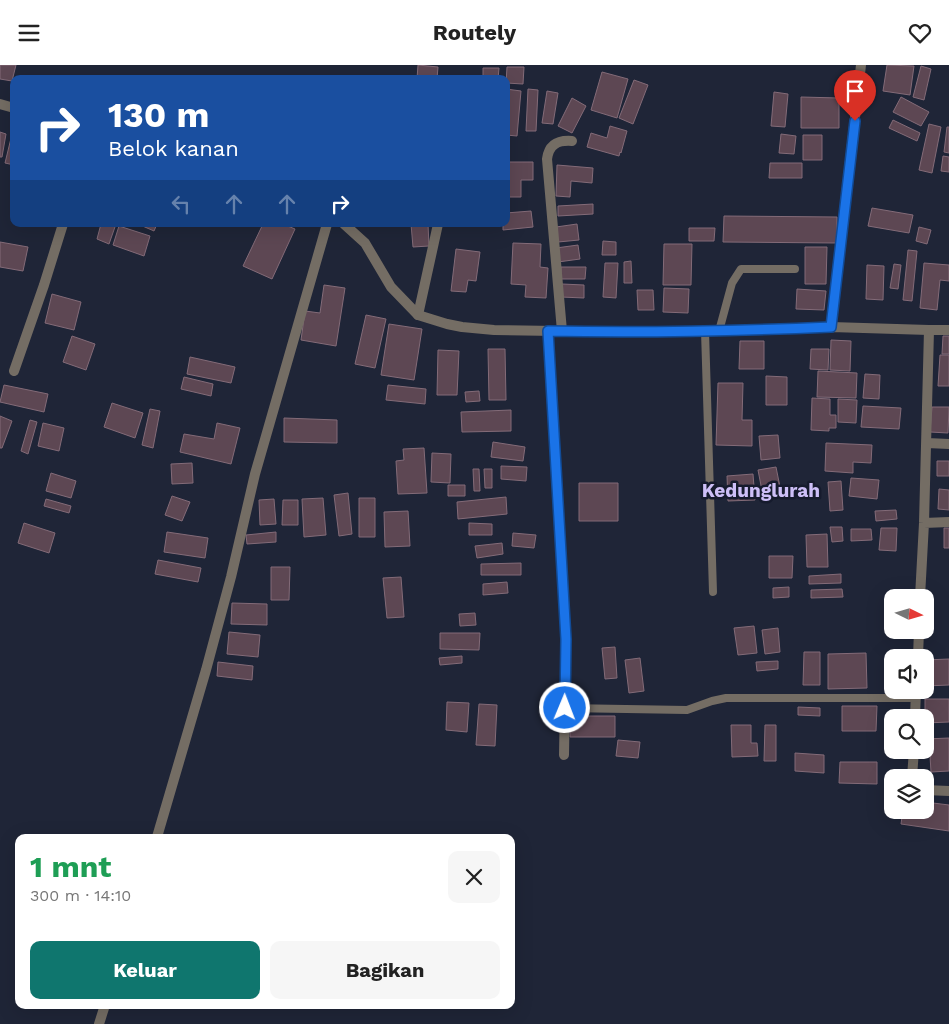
<!DOCTYPE html>
<html lang="id">
<head>
<meta charset="utf-8">
<style>
	:root { --surface:#fff; --page:#f6f6f6; --text:#222; --muted:#767676; --accent:#0f766e }
	body { margin:0; font-family:"Work Sans",sans-serif; background:var(--page); color:var(--text); height:100vh; display:flex; flex-direction:column; font-size:19px; white-space:nowrap }
	* { box-sizing:border-box; margin:0 }
	p { font-size:16px; color:var(--muted) }
	.icon { flex:none; width:28px; height:28px; fill:none; stroke:currentColor; stroke-width:2; stroke-linecap:round; stroke-linejoin:round }
	.map { position:relative; flex:1; overflow:hidden }
	.sheet { position:absolute; left:15px; top:769px; width:500px; height:175px; display:flex; flex-direction:column; background:var(--surface); border-radius:10px; box-shadow:0 5px 20px #0002 }
	.sheet>* { flex:none }
	.guide { position:absolute; left:10px; top:10px; width:500px; height:152px; border-radius:10px; box-shadow:0 5px 20px #0002; background:#1a4fa0; color:#fff; overflow:hidden }
	.needle { width:32px; rotate:95deg }
	.controls { position:absolute; left:884px; top:524px; display:grid; gap:10px }
	.controls a { display:grid; place-items:center; width:50px; height:50px; border-radius:10px; background:var(--surface); box-shadow:0 5px 20px #0002; font-size:25px }
	.pin { position:absolute; display:grid; place-items:center; width:42px; height:42px; color:#fff; margin:-51px -21px; border-radius:50% 50% 50% 0; rotate:-45deg; box-shadow:0 0 5px #0007 }
	.pin .icon { rotate:45deg }
	.me { position:absolute; width:55px; margin:-28px; rotate:1deg; stroke-linejoin:round; filter:drop-shadow(0 0 4px #0008) }
	.turn { display:flex; align-items:center; gap:18px; height:105px; padding:0 15px; font-size:22px }
	.turn .icon { width:65px; height:65px; stroke-width:2.5 }
	.turn b { display:block; font-size:35px; line-height:42px }
	.lanes { display:flex; align-items:center; height:48px; padding:0 15px; background:#0003; justify-content:center; gap:25px; direction:ltr }
	.lanes .off { opacity:.35 }
	.round { display:grid; place-items:center; flex:none; width:52px; height:52px; border-radius:10px; background:var(--page) }
	.summary { display:flex; align-items:center; justify-content:space-between; height:85px; padding:0 15px }
	h1 { font-size:30px; font-weight:700; line-height:38px; color:#1e9e55 }
	.button { display:flex; gap:10px; margin-top:auto; padding:10px 15px }
	.button a { flex:1; height:58px; border-radius:10px; background:var(--accent); color:#fff; font-size:20px; font-weight:700; line-height:58px; text-align:center }
	.button a+a { background:var(--page); color:var(--text) }
	header { display:flex; justify-content:space-between; align-items:center; height:65px; padding:0 15px; background:var(--surface); font-size:22px; font-weight:700 }
	.map>svg:first-child { display:block }
</style>
</head>
<body>
<header><svg class="icon" aria-label="menu" viewBox="0 0 24 24"><path d="M4 6h16M4 12h16M4 18h16"/></svg>Routely<svg class="icon" aria-label="heart" viewBox="0 0 24 24"><path d="M12 20l-8-8c-3-5 5-10 8-4 3-6 11-1 8 4z"/></svg></header>
<div class="map">
<svg width="949" height="959" viewBox="0 0 949 959">
	<rect width="100%" height="100%" fill="#1f2537"/>
	<!-- building -->
	<path fill="#5d4753" stroke="#836b78" d="M0,0h16l-4,16 -12,-2z
		M418,0l20,2 -1,12h-20z
		M887,0l27,1 -4,29 -27,-4z
		M921,1l10,3 -7,31 -11,-3z
		M507,2h17l-1,17 -17,-1z
		M483,3h16l-1,11h-15z
		M602,7l26,7 -11,39 -26,-8z
		M634,15l14,5 -15,39 -14,-6z
		M506,24l15,2 -4,45 -11,-1z
		M528,24l10,1 -2,41h-10z
		M547,26l11,2 -5,31 -11,-1z
		M774,27l14,2 -3,33 -14,-1z
		M801,32l38,1v30h-38z
		M901,32l28,15 -8,14 -28,-14z
		M572,33l14,8 -14,27 -14,-7z
		M893,55l27,13 -3,8 -28,-13z
		M929,59l12,3 -9,46 -13,-3z
		M610,61l17,5 -6,22 -1,-1 -1,4 -32,-9 4,-14 16,5z
		M947,62h2v26l-5,-1z
		M13,65l1,1v34l-9,-2z
		M0,67l6,2 -4,23h-2z
		M781,69l15,2 -2,18 -15,-1z
		M803,70h19v25h-19z
		M943,91l6,1v15l-8,-1z
		M506,97h27v18h-12v17h-15z
		M770,98h32v15h-33z
		M557,100l36,3 -1,15 -21,-2 -1,16 -14,-1z
		M593,139v10l-35,2v-10z
		M872,143l41,7 -4,18 -41,-7z
		M531,146l2,16 -30,3v-6h3v-11z
		M724,151l113,1v26l-114,-1z
		M101,159h15l-7,20 -12,-5z
		M138,159h19l-3,7z
		M263,159h20l12,5 -23,50 -29,-13z
		M411,159h17l1,22 -16,1z
		M577,159l2,16 -21,2 -2,-15z
		M119,161l31,10 -6,20 -31,-11z
		M919,162l12,3 -4,14 -11,-3z
		M689,163h26l-1,13h-25z
		M603,176l13,1v13h-14z
		M0,177l28,5 -5,24 -23,-4z
		M513,178l28,1 -1,23 8,1 -2,30 -21,-1 1,-12 -15,-1z
		M664,179h28l-1,41h-28z
		M578,180l2,14 -22,3 -2,-14z
		M805,182h22l-1,37h-21z
		M456,184l24,3 -4,29 -8,-1 -2,12 -15,-1z
		M908,185l9,1 -5,50 -9,-1z
		M631,196l1,22h-8v-21z
		M605,198h13l-2,35 -13,-1z
		M924,198l25,2v16l-9,-1 -3,30 -17,-2z
		M894,199l7,1 -3,24 -8,-1z
		M867,200l17,1 -1,34 -17,-1z
		M561,202h25l-1,12h-24z
		M562,219l22,1v13l-23,-1z
		M324,220l21,3 -9,58 -35,-6 4,-29 15,2z
		M664,223l25,1 -1,24 -25,-1z
		M797,224l29,2 -2,19 -28,-1z
		M637,225h16l1,20h-16z
		M52,229l29,8 -7,28 -29,-7z
		M366,250l20,4 -11,49 -20,-4z
		M389,259l33,5 -8,51 -33,-5z
		M72,271l23,8 -9,26 -23,-8z
		M943,271h6v18h-7z
		M831,275l20,1 -1,30 -20,-1z
		M740,276h24v28h-25z
		M488,284h17l1,51h-17z
		M811,284h18l-1,21 -18,-1z
		M438,285l21,1 -2,44h-20z
		M940,290h9v31h-11z
		M190,292l45,10 -4,16 -44,-9z
		M818,306l39,2 -1,25 -39,-1z
		M865,309l15,1 -1,24 -16,-1z
		M766,311l21,1v28h-21z
		M184,312l29,7 -2,12 -30,-7z
		M718,318h25l-1,37h10v26l-36,-1z
		M4,320l44,9 -4,18 -44,-10z
		M388,320l38,4 -1,15 -39,-4z
		M479,326l1,10 -14,1 -1,-10z
		M812,333l18,1v16h6v13h-7v3l-18,-1z
		M838,334l19,1 -1,23 -18,-1z
		M112,338l31,10 -8,25 -31,-11z
		M863,341l38,2 -2,21 -38,-2z
		M932,342h17l-1,26 -18,-1z
		M150,344l10,2 -7,37 -11,-3z
		M511,345v21l-49,1 -1,-20z
		M0,351l12,5 -10,27h-2z
		M284,353l53,2v23l-53,-1z
		M30,355l7,2 -9,32 -7,-3z
		M43,358l21,5 -5,23 -21,-5z
		M217,358l23,5 -9,36 -51,-12 4,-18 30,5z
		M778,370l2,23 -19,2 -2,-24z
		M493,377l32,5 -2,14 -32,-4z
		M826,378l46,2 -1,18 -18,-1v11l-28,-2z
		M424,383l3,45 -29,1 -2,-33 8,-1 -1,-11z
		M432,388l19,1 -1,29 -19,-1z
		M937,396h12v15h-12z
		M192,398l1,20 -21,1 -1,-20z
		M501,401l26,1 -1,14 -25,-2z
		M776,402l5,25 -18,4 -5,-26z
		M473,404h6l1,22h-6z
		M484,404h8v19h-7z
		M51,408l25,8 -5,17 -25,-7z
		M753,409l2,26 -27,1 -1,-25z
		M851,413l28,2 -2,19 -28,-3z
		M841,416l2,29 -13,1 -2,-29z
		M579,418h39v38h-39z
		M448,420h17v11h-17z
		M939,424l10,1v20l-11,-1z
		M348,428l4,41 -13,2 -5,-41z
		M172,431l18,6 -8,19 -17,-6z
		M506,432l1,17 -49,5 -1,-17z
		M323,433l3,37 -22,2 -2,-38z
		M359,433h16v39h-16z
		M46,434l25,7 -2,7 -25,-7z
		M274,434l2,25 -16,1 -1,-25z
		M283,435h15v25h-16z
		M896,445l1,9 -21,2 -1,-10z
		M408,446l2,35 -25,1 -1,-35z
		M24,458l31,10 -6,20 -31,-10z
		M469,458l23,1v11h-23z
		M830,462h12l1,14 -11,1z
		M881,463h16l-1,23 -17,-1z
		M944,463h5v20h-5z
		M851,464h20l1,11 -21,1z
		M167,467l41,6 -3,20 -41,-6z
		M276,467v10l-29,2 -1,-9z
		M513,468l23,2 -2,13 -22,-2z
		M827,469l1,33h-21l-1,-32z
		M502,478l1,11 -26,4 -2,-12z
		M769,491h24l-1,22h-23z
		M158,495l43,8 -3,14 -43,-8z
		M521,498v12h-40v-11z
		M271,502h19l-1,33h-18z
		M841,509v9l-32,1v-8z
		M401,512l3,40 -17,1 -4,-40z
		M507,517l1,11 -25,2v-11z
		M789,522v10l-16,1v-10z
		M842,524l1,8 -32,1v-8z
		M232,538l35,1v21l-36,-1z
		M475,548l1,12 -16,1 -1,-12z
		M754,561l3,27 -19,2 -4,-27z
		M778,563l2,24 -15,2 -3,-24z
		M229,567l31,3 -2,22 -31,-3z
		M440,568h40l-1,17 -39,-1z
		M615,582l2,31 -12,1 -3,-31z
		M804,587h16v33h-17z
		M866,588l1,35 -39,1v-35z
		M462,591v7l-22,2 -1,-7z
		M640,593l4,33 -15,2 -4,-33z
		M949,594v26l-24,1v-26z
		M778,596v8l-21,2 -1,-9z
		M218,597l35,4 -1,14 -35,-4z
		M925,634h24v23l-24,1z
		M447,637l22,1 -2,29 -21,-2z
		M479,639l18,1 -2,41 -19,-1z
		M842,641h35l-1,25h-34z
		M798,642l22,1v8l-22,-1z
		M570,651h45v21h-45z
		M731,660h20v18h6l1,13 -26,1z
		M765,660h11v36h-12z
		M949,673v33l-18,1 -1,-16 -9,1v-7h4v-11z
		M618,675l22,2 -2,16 -22,-2z
		M795,688l29,2v18l-29,-2z
		M840,697h37v22l-38,-1z
		M925,737l24,3v26l-48,-7 2,-14h22z"/>
	<g fill="none" stroke-linecap="round" stroke-linejoin="round">
		<!-- service -->
		<path stroke="#746d64" stroke-width="8" d="M705,266l8,261
			M719,266l13,-48 9,-14h54
			M565,643l122,2 25,-9 14,-3h190"/>
		<!-- minor -->
		<path stroke="#746d64" stroke-width="10" d="M418,250l20,-91
			M831,262l30,-262
			M548,266l18,308 -2,116
			M562,266l-15,-172c2,-15 11,-19 25,-18
			M14,306l30,-86 19,-61
			M927,378l22,1
			M924,458l25,-1
			M920,532l4,-74 5,-193
			M918,592l1,-27
			M915,652l1,-27
			M912,712l2,-27
			M925,725l24,1
			M157,772l49,-167 25,-93 24,-103 72,-250
			M99,959l6,-19"/>
		<!-- tertiary -->
		<path stroke="#746d64" stroke-width="10" d="M0,39l14,4
			M344,159l21,19 26,44 27,28 29,9 15,3 32,3 126,2 99,-1 112,-4 98,3h20"/>
	</g>
	<g fill="none" stroke-linecap="round" stroke-linejoin="round">
		<!-- route casing -->
		<g stroke="#114b97" stroke-width="12">
			<path id="route" d="M565,643l1,-69 -18,-308c95,2 189,0 283,-4l24,-206"/>
		</g>
		<!-- route -->
		<use href="#route" stroke="#1a73e8" stroke-width="9"/>
	</g>
	<g text-anchor="middle" stroke-width="5" stroke-linejoin="round" paint-order="stroke">
		<!-- quarter labels -->
		<g font-size="19" font-weight="bold" fill="#cdbff7" stroke="#161b2d">
			<text x="761" y="432">Kedunglurah</text>
		</g>
	</g>
</svg>
<div class="controls">
<a><svg class="needle" viewBox="-14 -14 28 28"><path d="M0-13l5 13h-10z" fill="#e53935"/><path d="M0 13l5-13h-10z" fill="#767676"/></svg></a>
<a><svg class="icon" aria-label="sound" viewBox="0 0 24 24"><path d="M4 9h4l5-4v14l-5-4H4zM17 9q2 3 0 6"/></svg></a>
<a><svg class="icon" aria-label="search" viewBox="0 0 24 24"><circle cx="10" cy="10" r="6"/><path d="M15 15l6 6"/></svg></a>
<a><svg class="icon" aria-label="layers" viewBox="0 0 24 24"><path d="M12 4l9 5-9 5-9-5zM3 14l9 5 9-5"/></svg></a>
</div>
<div class="pin" style="left:855px;top:56px;background:#d93025"><svg class="icon" aria-label="arrive" viewBox="0 0 24 24"><path d="M6 21V4h12l-3 4 3 4H6"/></svg></div>
<svg class="me" style="left:565px;top:643px" viewBox="-20 -20 40 40"><circle r="17" fill="#1a73e8" stroke="#fff" stroke-width="3"/><path d="M0-11L8 9 0 5-8 9z" fill="#fff"/></svg>
<div class="guide">
<div class="turn"><svg class="icon" aria-label="right" viewBox="0 0 24 24"><path d="M7 20v-9h11M14 6l5 5-5 5"/></svg><div><b>130 m</b>Belok kanan</div></div>
<div class="lanes"><svg class="icon off" aria-label="left" viewBox="0 0 24 24"><path d="M17 20v-9H6M10 6l-5 5 5 5"/></svg><svg class="icon off" aria-label="ahead" viewBox="0 0 24 24"><path d="M12 20V5M6 11l6-6 6 6"/></svg><svg class="icon off" aria-label="ahead" viewBox="0 0 24 24"><path d="M12 20V5M6 11l6-6 6 6"/></svg><svg class="icon" aria-label="right" viewBox="0 0 24 24"><path d="M7 20v-9h11M14 6l5 5-5 5"/></svg></div>
</div>
<section class="sheet">
<div class="summary"><div><h1>1 mnt</h1><p>300 m · 14:10</p></div><a class="round"><svg class="icon" aria-label="close" viewBox="0 0 24 24"><path d="M6 6l12 12M18 6L6 18"/></svg></a></div>
<div class="button"><a>Keluar</a><a>Bagikan</a></div>
</section>
</div>
</body>
</html>
